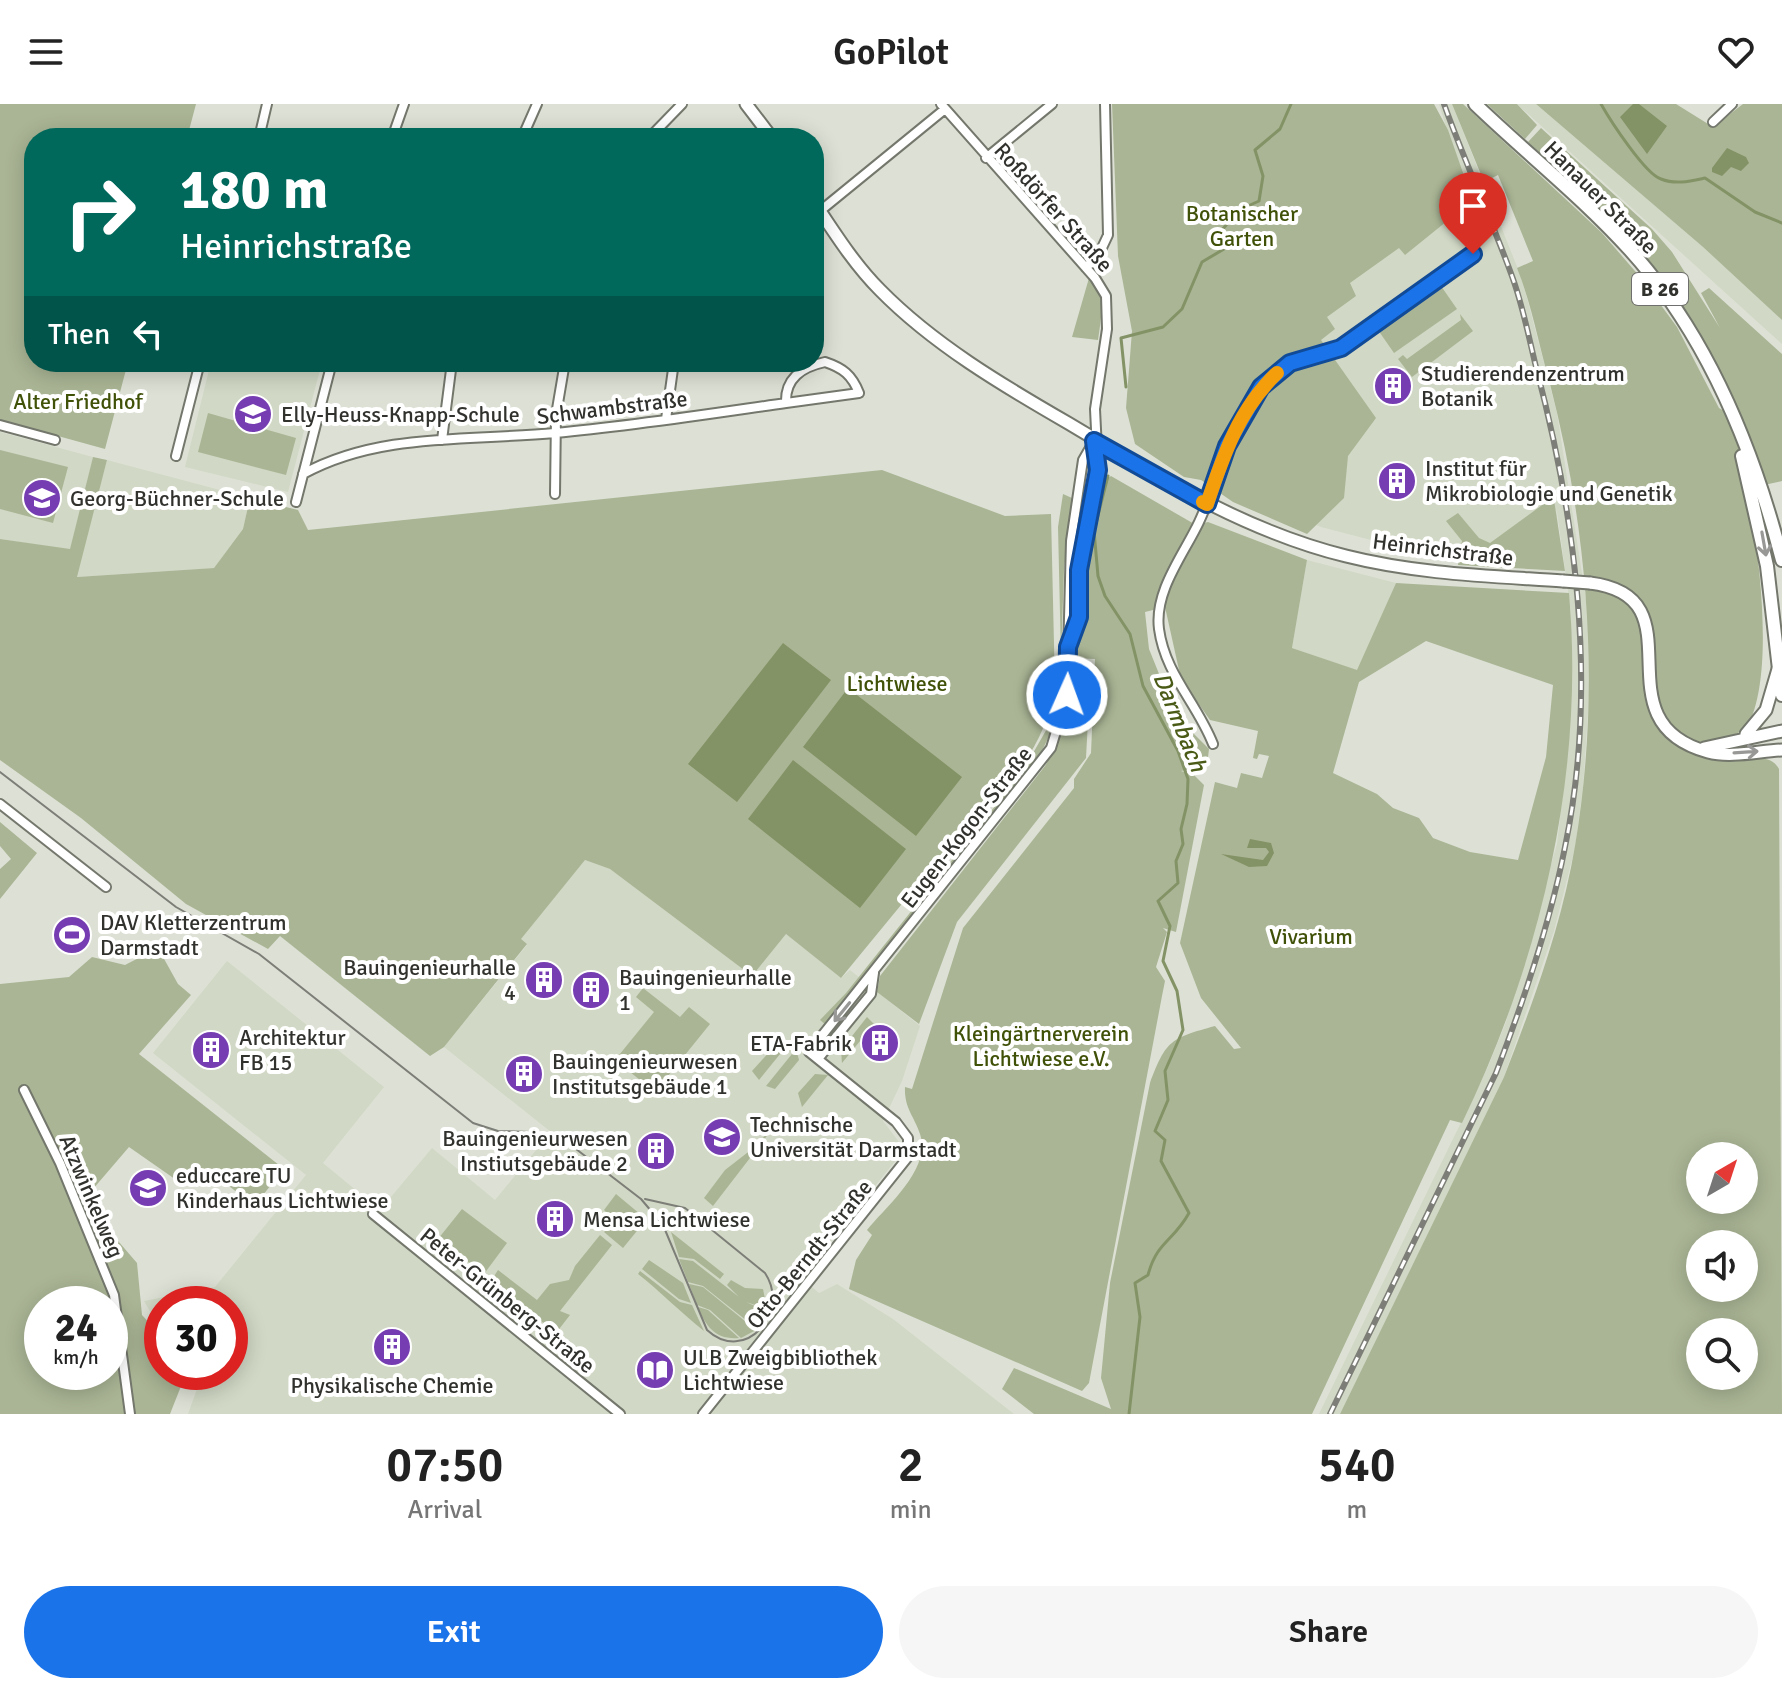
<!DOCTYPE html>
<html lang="en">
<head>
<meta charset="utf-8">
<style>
	:root { --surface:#fff; --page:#f6f6f6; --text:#222; --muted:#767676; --accent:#1a73e8 }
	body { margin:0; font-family:Signika,sans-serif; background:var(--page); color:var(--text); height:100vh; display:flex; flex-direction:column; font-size:30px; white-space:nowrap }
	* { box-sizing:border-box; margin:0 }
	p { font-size:26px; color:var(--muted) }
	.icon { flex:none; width:44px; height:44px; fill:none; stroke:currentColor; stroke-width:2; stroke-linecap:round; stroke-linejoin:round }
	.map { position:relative; height:1310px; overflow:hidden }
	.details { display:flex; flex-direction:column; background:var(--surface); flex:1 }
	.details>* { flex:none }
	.banner { position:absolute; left:24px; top:24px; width:800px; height:244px; border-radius:32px; box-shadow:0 4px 20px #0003; background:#00695c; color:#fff; overflow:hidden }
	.needle { width:52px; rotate:39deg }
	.controls { position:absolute; left:1686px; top:1038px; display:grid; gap:16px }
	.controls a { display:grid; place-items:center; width:72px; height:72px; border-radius:50%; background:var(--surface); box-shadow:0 4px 20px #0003; font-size:40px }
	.speed { position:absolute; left:24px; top:1182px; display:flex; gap:16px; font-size:40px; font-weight:700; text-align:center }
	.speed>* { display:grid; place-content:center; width:104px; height:104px; border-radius:50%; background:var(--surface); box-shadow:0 4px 20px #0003; line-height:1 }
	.speed small { font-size:20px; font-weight:400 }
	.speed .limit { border:12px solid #d22; background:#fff; color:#111 }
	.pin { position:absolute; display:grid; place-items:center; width:68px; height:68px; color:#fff; margin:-82px -34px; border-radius:50% 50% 50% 0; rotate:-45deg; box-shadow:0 0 8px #0007 }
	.pin .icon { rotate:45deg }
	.me { position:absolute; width:88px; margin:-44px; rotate:2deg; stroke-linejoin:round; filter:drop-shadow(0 0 6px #0008) }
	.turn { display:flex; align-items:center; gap:28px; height:168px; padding:0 24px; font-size:36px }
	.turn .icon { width:104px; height:104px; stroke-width:2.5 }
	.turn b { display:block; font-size:56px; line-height:68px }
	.then { display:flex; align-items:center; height:76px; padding:0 24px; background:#0003; gap:16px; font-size:30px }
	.eta { display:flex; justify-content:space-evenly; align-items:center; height:136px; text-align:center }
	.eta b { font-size:48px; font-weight:600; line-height:56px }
	.cta { display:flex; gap:16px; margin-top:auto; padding:16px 24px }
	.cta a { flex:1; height:92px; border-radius:48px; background:var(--accent); color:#fff; font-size:32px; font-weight:600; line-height:92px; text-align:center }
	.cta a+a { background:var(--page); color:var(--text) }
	header { display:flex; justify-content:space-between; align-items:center; height:104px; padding:0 24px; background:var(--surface); font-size:36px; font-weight:600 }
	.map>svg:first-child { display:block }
</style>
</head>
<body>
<header><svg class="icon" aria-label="menu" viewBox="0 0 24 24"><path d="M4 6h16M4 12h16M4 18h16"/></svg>GoPilot<svg class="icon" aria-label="heart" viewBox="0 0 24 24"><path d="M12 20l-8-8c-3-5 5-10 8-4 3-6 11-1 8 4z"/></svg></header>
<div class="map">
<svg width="1782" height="1310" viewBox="0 0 1782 1310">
	<rect width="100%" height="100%" fill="#dde1d5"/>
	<!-- built -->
	<path fill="#d1d8c5" d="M1439,0h13l70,175 35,134 31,199 1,86 -6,89 -8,61 -21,83 -50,146 -164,337h-21l168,-345 19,-47 51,-178 7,-59 7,-88v-85l-15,-107 5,56 -127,-7 -40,-8 -73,-19 -97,-39 26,-109 197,-249z
		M1517,0h19l167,143 79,73v24z
		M211,258h111l-34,130 -103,-25z
		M0,328l93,25 -23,93 -70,-11z
		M107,356l143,38 -7,31 -29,39 -138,9z
		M1307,456l89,23 -38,88 -66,-23z
		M585,756l25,9 142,107 34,-42 55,44 9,-8 70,56 -18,55 -19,40 16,21 -3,18 -95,118 18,15 18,-9 56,35 121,95h-826l9,-25 -11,-17h44v-68h-68v27l-18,-30 71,-14 91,-112 -153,-122 74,-92 157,126 -61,76 57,47 52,-62 63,52 56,-68 -107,-85 83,-102 -7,-6z"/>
	<!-- green -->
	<path fill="#aab595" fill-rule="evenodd" d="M0,0h196l-9,34h-153v224h94l-23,87 -105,-29z
		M1112,0h322l14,26 21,60 -21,17 4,10 -47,38 -6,-7 -49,35 6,13 -29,21 8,12 -14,11 55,78 -28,38 -4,42 -37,36 -74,-32 -32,-22 -17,-3 -49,-33 -9,-36 6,-77 -14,-75z
		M1452,0h11l139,129 39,45 36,49 42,81 12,7c20,73 51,251 16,312 -5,6 -45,22 -54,24 13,5 24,9 38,10 17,0 38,-10 48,8l3,645h-442l164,-337c29,-74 58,-153 71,-231 26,-154 14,-311 -25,-462 -11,-38 -18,-79 -33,-116l16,-7 -35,-86 -14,7zM1700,1052h44v44h-44zM1700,1140h44v44h-44zM1700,1228h44v44h-44z
		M1487,0h30l20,21 -12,14z
		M1536,0h140l37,23 30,-23h39v216l-79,-73z
		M1541,24l111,101 20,23 48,76 -19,-35 8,-5 73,66v127l-18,4c-29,-75 -66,-149 -112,-216 -32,-49 -81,-88 -124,-127z
		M1089,174c18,18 12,39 9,62l-26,-3z
		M1441,182l16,23 -63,44 -16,-23z
		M1460,210l13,17 -61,46 -14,-18 5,-4 4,4 54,-39z
		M208,309l88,25 -10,37 -88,-23z
		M0,346l68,17 -15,56 -53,-14z
		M93,353l14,3 -30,117 137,-9 29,-39 7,-31 48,12 10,20 574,-60 123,46 46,-2 4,174c-8,39 -24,76 -57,99l-157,191 -55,-44 -34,42 -142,-107 -25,-9 -64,79 6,5 -83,103 -14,9 -150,-120 -12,13 -82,-45 -105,-86 -81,-58v-221l70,10z
		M1111,372l85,49 12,-3 99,38 -15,88 65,22 39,-87 173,10c16,181 -28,367 -107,530l-12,-3 -138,294h-278l-32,-25 12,-21 97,41 -10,-31 9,-95 40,-200c16,-43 21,-45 65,-57l19,23 7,-1 -40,-50 -21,-55 35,-161 22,6 4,-15 21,5 7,-22 -10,-2 -2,5 -4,-1 5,-27 -48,-11 -29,-41 -16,-72 -20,5 4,37 19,47 14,26 27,27 -2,17 -26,5 13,4 10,10 -28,147 -13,-4 4,4 -11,35 9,14 -3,15 -73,387 -7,8 -233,-102 7,-29 16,-25 -5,-5c19,-24 65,-61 53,-96 -6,-18 -16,-26 -15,-47l7,2 51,-161 111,-140v-9l17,-26 4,-94 -22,-1 9,-36 3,-65 17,-75zM1426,537l127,44 -7,72 -28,103 -48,-8 -37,-14 -14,-20 -26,-10 -16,-14 -44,-21 26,-91z
		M1063,390l9,4 -8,72 -3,87 -3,-130z
		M1549,396h5l11,71 -107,-6 4,-24 -16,-20 12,-8 21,25 11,5z
		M1091,560l-5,94 -129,164 -38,102 -42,-32 3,-16 165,-210c20,-33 27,-62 28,-101z
		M1063,561c-1,41 -11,75 -35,108l-7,1 31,-54 7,-53z
		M1015,677l1,7 -190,237 -6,-5 26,-27z
		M0,718l37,31 -37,46v-30l11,-10 -11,-13z
		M158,844l20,36 13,11 -52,59 145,115 -30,37 -35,-28 -29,-3 -8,9 -53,-37 -42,49 7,17 43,50 5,52 20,22v35h21l2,4 -15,38h-170v-430l69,-7 23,-20 33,8zM42,1200h68v68h-68z
		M643,884l37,29 9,-10 21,17 -55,68 -40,-32 39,-48 -18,-15z
		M867,913l7,7 -32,39 -1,-13z
		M782,934l7,5 -30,37 -7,-9z
		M796,945l3,11 -24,29 -9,-3z
		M815,970l13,1 -26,32 -4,-14z
		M786,1007l-73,95 -9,-8 21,-28 31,-24z
		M616,1090l24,20 4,9 -44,1 8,-10 -4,-4z
		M462,1105l45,34 -23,31 -46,-35z
		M641,1122l-18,22 -19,-16 3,-3z
		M671,1128l53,42 -4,5 -26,-20 -15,-2z
		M600,1131l12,10 -52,66 10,4 -14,18 -65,-52 7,-11 39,30 13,-16 19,-4 6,-14z
		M679,1155l14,2 46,36 -12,-12 4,-5 14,8 18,1 4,20 -21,-7 20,9 -9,18 -54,-43 -15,-4z
		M649,1156l34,23 8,20 -12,-4 -37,-30z
		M640,1167l40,31 12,3 12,26c-24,-19 -43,-39 -66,-57z
		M689,1180l14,3 53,43 -15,8 -31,-28 -13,-5z
		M698,1203l10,3 31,28c-23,2 -33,-11 -41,-31z"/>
	<!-- water -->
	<path fill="#849366" d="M1633,0h6l28,22 -20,28 -27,-37z
		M1727,44l19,9 3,6 -8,8 -10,-4 -9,9 -10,-4v-4z
		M783,539l48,37 -94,122 -49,-38z
		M848,584l114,89 -46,59 -113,-89z
		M793,656l113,89 -46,59 -112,-89z
		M1250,735l21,4 3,10 -7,13 -18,1 -28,-13 42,6 6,-8 -3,-4h-19z"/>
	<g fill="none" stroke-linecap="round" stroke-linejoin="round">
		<!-- stream -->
		<path stroke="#849366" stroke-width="3" d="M1601,0c9,16 44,70 60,75 15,6 30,2 44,-1l50,34 27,11
			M1126,283l-5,-49 42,-11 19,-18 20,-47 22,-13 -2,-19 17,-20 20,-9 4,-25 -8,-26 25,-21 11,-25
			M1108,372l-14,55 4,45 7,20 25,38 13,52 35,65 10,28 -1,25 -6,25 2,15 -7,17 2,22 -20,18 12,25 -7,35 14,30 6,39 -18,41 3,29 -13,31 10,9 -4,21 28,52c-16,29 -32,28 -41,62l-13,8 5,34 -11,97"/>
		<!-- street casing -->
		<g stroke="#73776c" stroke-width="12">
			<path id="street" d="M941,0l154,174 11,18 1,33 -12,80 3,61 -11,47 -8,53v47l-8,22
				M1713,18l19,-18
				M259,34l8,-34
				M392,34l12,-34
				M522,34l15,-34
				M649,34l33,-34
				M986,54l66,-54
				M820,107l125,-102
				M1086,164l14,-16 8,-17 -3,-131
				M825,258c18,6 27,13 34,31l-73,10c-1,-25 16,-36 39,-41z
				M666,315l8,-57
				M0,321l55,15
				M442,336l10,-78
				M176,352l24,-94
				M303,370c76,-42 168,-33 252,-41 77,-7 154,-19 231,-30
				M555,390l1,-79 9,-53
				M296,398l36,-140
				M1213,640c-16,-41 -48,-70 -54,-115 -5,-38 25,-75 40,-107 21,-45 29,-92 61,-132 26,-34 53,-25 84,-44 46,-26 87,-61 129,-92
				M0,700l106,83
				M818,955l53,-65 3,-21
				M24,986l36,73 54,132 16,119
				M373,1110l247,200
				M703,1310l205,-257v-19l-12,-16 -87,-70 242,-304 16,-53 4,-154 12,-81 11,-19"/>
		</g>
		<!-- secondary casing -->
		<g stroke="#73776c" stroke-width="15">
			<path id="secondary" d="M746,0l26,34
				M814,98c20,30 40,62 66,88 53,54 122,95 188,133 89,53 176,108 278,133 71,18 144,20 217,25
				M1590,479c114,14 4,138 118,169 23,6 51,-1 74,-2
				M1746,630l20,-24 12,-41
				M1704,644l78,-17"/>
		</g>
		<!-- primary casing -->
		<g stroke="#73776c" stroke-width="16">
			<path id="primary" d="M1475,0c51,49 107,93 155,146 77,85 124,201 152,310
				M1742,352l25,110 15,129"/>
		</g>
		<!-- street -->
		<use href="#street" stroke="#fff" stroke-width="8"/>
		<!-- secondary -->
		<use href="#secondary" stroke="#fff" stroke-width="11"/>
		<!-- primary -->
		<use href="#primary" stroke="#fff" stroke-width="12"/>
		<!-- tram -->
		<path stroke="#7c7e77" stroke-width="2" d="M0,668l176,135 83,47 214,169 25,8 33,1 32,7 78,60 22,26 44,105c38,35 84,-18 58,-57l-80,-65 -40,-9"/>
		<!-- rail casing -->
		<g stroke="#7c7e77" stroke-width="6">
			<path id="rail" d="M1330,1310l166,-341c28,-73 54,-149 69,-226 33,-158 12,-325 -29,-480 -7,-29 -13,-60 -23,-88 -21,-59 -48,-116 -69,-175"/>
		</g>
		<!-- rail -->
		<use href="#rail" stroke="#fff" stroke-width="3" stroke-dasharray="9" stroke-linecap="butt"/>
		<!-- secondary-bridge casing -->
		<g stroke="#73776c" stroke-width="15" stroke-linecap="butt">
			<path id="secondary-bridge" d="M1563,477l27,2"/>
		</g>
		<!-- secondary-bridge -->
		<use href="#secondary-bridge" stroke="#fff" stroke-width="11"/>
	</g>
	<!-- one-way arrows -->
	<defs><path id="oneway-shaft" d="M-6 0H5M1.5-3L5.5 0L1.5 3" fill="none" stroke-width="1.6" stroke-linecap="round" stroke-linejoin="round" transform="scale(2)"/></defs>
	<g stroke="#989896">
		<use href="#oneway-shaft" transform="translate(1764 440) rotate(80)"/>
		<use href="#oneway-shaft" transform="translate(1746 648) rotate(-4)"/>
		<use href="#oneway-shaft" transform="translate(842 908) rotate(129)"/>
	</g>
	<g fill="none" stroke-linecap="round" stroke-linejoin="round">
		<!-- route casing -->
		<g stroke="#114b97" stroke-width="20">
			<path id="route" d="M1067,591l1,-48 11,-30v-47l19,-100 -4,-29 113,63 20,-58 34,-59 29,-24 51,-15 132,-94"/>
		</g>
		<!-- route -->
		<use href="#route" stroke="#1a73e8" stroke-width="14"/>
		<!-- slow -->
		<path stroke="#f59e0b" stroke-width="14" d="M1203,398l4,2c16,-48 32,-95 70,-131"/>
	</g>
	<!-- icons -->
	<defs>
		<g id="building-disc" transform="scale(2)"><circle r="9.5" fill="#763cb2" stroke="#fff"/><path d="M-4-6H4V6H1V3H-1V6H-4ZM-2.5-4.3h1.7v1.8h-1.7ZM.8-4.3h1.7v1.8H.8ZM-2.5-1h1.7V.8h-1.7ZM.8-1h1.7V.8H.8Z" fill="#fff"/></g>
		<g id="school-disc" transform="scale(2)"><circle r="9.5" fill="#763cb2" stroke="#fff"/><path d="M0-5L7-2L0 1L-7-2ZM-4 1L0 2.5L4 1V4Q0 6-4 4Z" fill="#fff"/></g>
		<g id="stadium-disc" transform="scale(2)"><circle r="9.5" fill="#763cb2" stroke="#fff"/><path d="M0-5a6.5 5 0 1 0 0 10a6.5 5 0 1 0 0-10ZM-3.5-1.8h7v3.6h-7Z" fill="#fff"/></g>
		<g id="university-disc" transform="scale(2)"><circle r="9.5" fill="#763cb2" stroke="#fff"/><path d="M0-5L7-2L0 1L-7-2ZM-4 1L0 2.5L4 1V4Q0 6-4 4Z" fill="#fff"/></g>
		<g id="library-disc" transform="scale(2)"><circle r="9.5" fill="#763cb2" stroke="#fff"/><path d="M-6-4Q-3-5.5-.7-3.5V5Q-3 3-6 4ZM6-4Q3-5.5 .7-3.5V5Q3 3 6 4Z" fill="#fff"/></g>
	</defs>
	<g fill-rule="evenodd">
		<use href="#building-disc" x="1393" y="282"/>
		<use href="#school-disc" x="253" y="310"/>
		<use href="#building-disc" x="1397" y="377"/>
		<use href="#school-disc" x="42" y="394"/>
		<use href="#stadium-disc" x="72" y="831"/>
		<use href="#building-disc" x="544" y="876"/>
		<use href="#building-disc" x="591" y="886"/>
		<use href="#building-disc" x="880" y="939"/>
		<use href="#building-disc" x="211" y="946"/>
		<use href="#building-disc" x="524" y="970"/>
		<use href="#university-disc" x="722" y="1033"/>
		<use href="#building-disc" x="656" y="1047"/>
		<use href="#school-disc" x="148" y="1084"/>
		<use href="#building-disc" x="555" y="1115"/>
		<use href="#building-disc" x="392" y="1243"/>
		<use href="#library-disc" x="655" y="1266"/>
	</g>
	<g text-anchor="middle" stroke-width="8" stroke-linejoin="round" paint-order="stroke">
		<!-- shield labels -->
		<rect fill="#fff" stroke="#6f706d" stroke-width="2" x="1632" y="169" width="56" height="32" rx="6"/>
		<g font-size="20" font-weight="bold" fill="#31322e">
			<text x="1660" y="192">B 26</text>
		</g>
		<!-- street labels -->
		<g font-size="22" fill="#31322e" stroke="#fff">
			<text transform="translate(1601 93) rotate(45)" y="8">Hanauer Straße</text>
			<text transform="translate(1054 103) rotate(48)" y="8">Roßdörfer Straße</text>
			<text transform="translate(612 303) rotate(-7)" y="8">Schwambstraße</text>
			<text transform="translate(1443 445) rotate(7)" y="8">Heinrichstraße</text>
			<text transform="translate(966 723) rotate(-52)" y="8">Eugen-Kogon-Straße</text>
			<text transform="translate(92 1092) rotate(67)" y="8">Atzwinkelweg</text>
			<text transform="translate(809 1150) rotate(-51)" y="8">Otto-Berndt-Straße</text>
			<text transform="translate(508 1196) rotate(39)" y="8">Peter-Grünberg-Straße</text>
		</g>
		<!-- park labels -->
		<g font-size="22" fill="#405108" stroke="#fff">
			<text x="1242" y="117">Botanischer<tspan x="1242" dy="25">Garten</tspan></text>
			<text x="78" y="305">Alter Friedhof</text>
			<text x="897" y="587">Lichtwiese</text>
			<text x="1311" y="840">Vivarium</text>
			<text x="1041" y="937">Kleingärtnerverein<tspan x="1041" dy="25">Lichtwiese e.V.</tspan></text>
		</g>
		<!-- poi labels -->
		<g font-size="22" fill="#31322e" stroke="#fff" text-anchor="start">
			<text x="1421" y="277">Studierendenzentrum<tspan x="1421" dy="25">Botanik</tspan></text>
			<text x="281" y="318">Elly-Heuss-Knapp-Schule</text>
			<text x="1425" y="372">Institut für<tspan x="1425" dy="25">Mikrobiologie und Genetik</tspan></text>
			<text x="70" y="402">Georg-Büchner-Schule</text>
			<text x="100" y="826">DAV Kletterzentrum<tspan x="100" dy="25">Darmstadt</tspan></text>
			<text x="516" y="871" text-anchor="end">Bauingenieurhalle<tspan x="516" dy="25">4</tspan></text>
			<text x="619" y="881">Bauingenieurhalle<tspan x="619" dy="25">1</tspan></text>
			<text x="239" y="941">Architektur<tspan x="239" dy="25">FB 15</tspan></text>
			<text x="852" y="947" text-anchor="end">ETA-Fabrik</text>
			<text x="552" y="965">Bauingenieurwesen<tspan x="552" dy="25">Institutsgebäude 1</tspan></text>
			<text x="750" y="1028">Technische<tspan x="750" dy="25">Universität Darmstadt</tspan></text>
			<text x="628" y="1042" text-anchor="end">Bauingenieurwesen<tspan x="628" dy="25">Instiutsgebäude 2</tspan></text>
			<text x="176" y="1079">educcare TU<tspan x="176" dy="25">Kinderhaus Lichtwiese</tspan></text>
			<text x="583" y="1123">Mensa Lichtwiese</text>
			<text x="683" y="1261">ULB Zweigbibliothek<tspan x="683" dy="25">Lichtwiese</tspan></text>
			<text x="392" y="1289" text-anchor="middle">Physikalische Chemie</text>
		</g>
		<!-- water labels -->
		<g font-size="24" font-style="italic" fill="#495b16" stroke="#fff">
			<text transform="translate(1180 618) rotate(68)" y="8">Darmbach</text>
		</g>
	</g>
</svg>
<div class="controls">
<a><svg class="needle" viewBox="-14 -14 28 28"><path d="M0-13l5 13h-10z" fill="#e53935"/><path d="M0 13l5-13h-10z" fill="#767676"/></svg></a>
<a><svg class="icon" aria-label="sound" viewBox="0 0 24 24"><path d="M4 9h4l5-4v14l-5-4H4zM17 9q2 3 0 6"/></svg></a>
<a><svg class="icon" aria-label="search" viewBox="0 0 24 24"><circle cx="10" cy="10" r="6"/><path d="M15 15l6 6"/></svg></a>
</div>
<div class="speed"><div>24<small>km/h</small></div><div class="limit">30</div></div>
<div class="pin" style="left:1473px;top:150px;background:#d93025"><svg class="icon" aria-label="arrive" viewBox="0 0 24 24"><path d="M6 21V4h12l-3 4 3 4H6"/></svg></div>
<svg class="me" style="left:1067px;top:591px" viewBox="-20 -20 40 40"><circle r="17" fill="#1a73e8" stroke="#fff" stroke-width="3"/><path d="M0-11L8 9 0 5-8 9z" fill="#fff"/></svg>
<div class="banner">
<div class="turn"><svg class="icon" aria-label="right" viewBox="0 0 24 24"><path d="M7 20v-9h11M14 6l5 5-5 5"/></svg><div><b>180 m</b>Heinrichstraße</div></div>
<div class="then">Then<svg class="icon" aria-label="left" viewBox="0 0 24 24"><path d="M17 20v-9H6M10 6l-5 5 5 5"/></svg></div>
</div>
</div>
<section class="details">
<div class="eta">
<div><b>07:50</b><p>Arrival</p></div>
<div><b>2</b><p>min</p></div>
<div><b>540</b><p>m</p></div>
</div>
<div class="cta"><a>Exit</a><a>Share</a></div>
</section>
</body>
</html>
